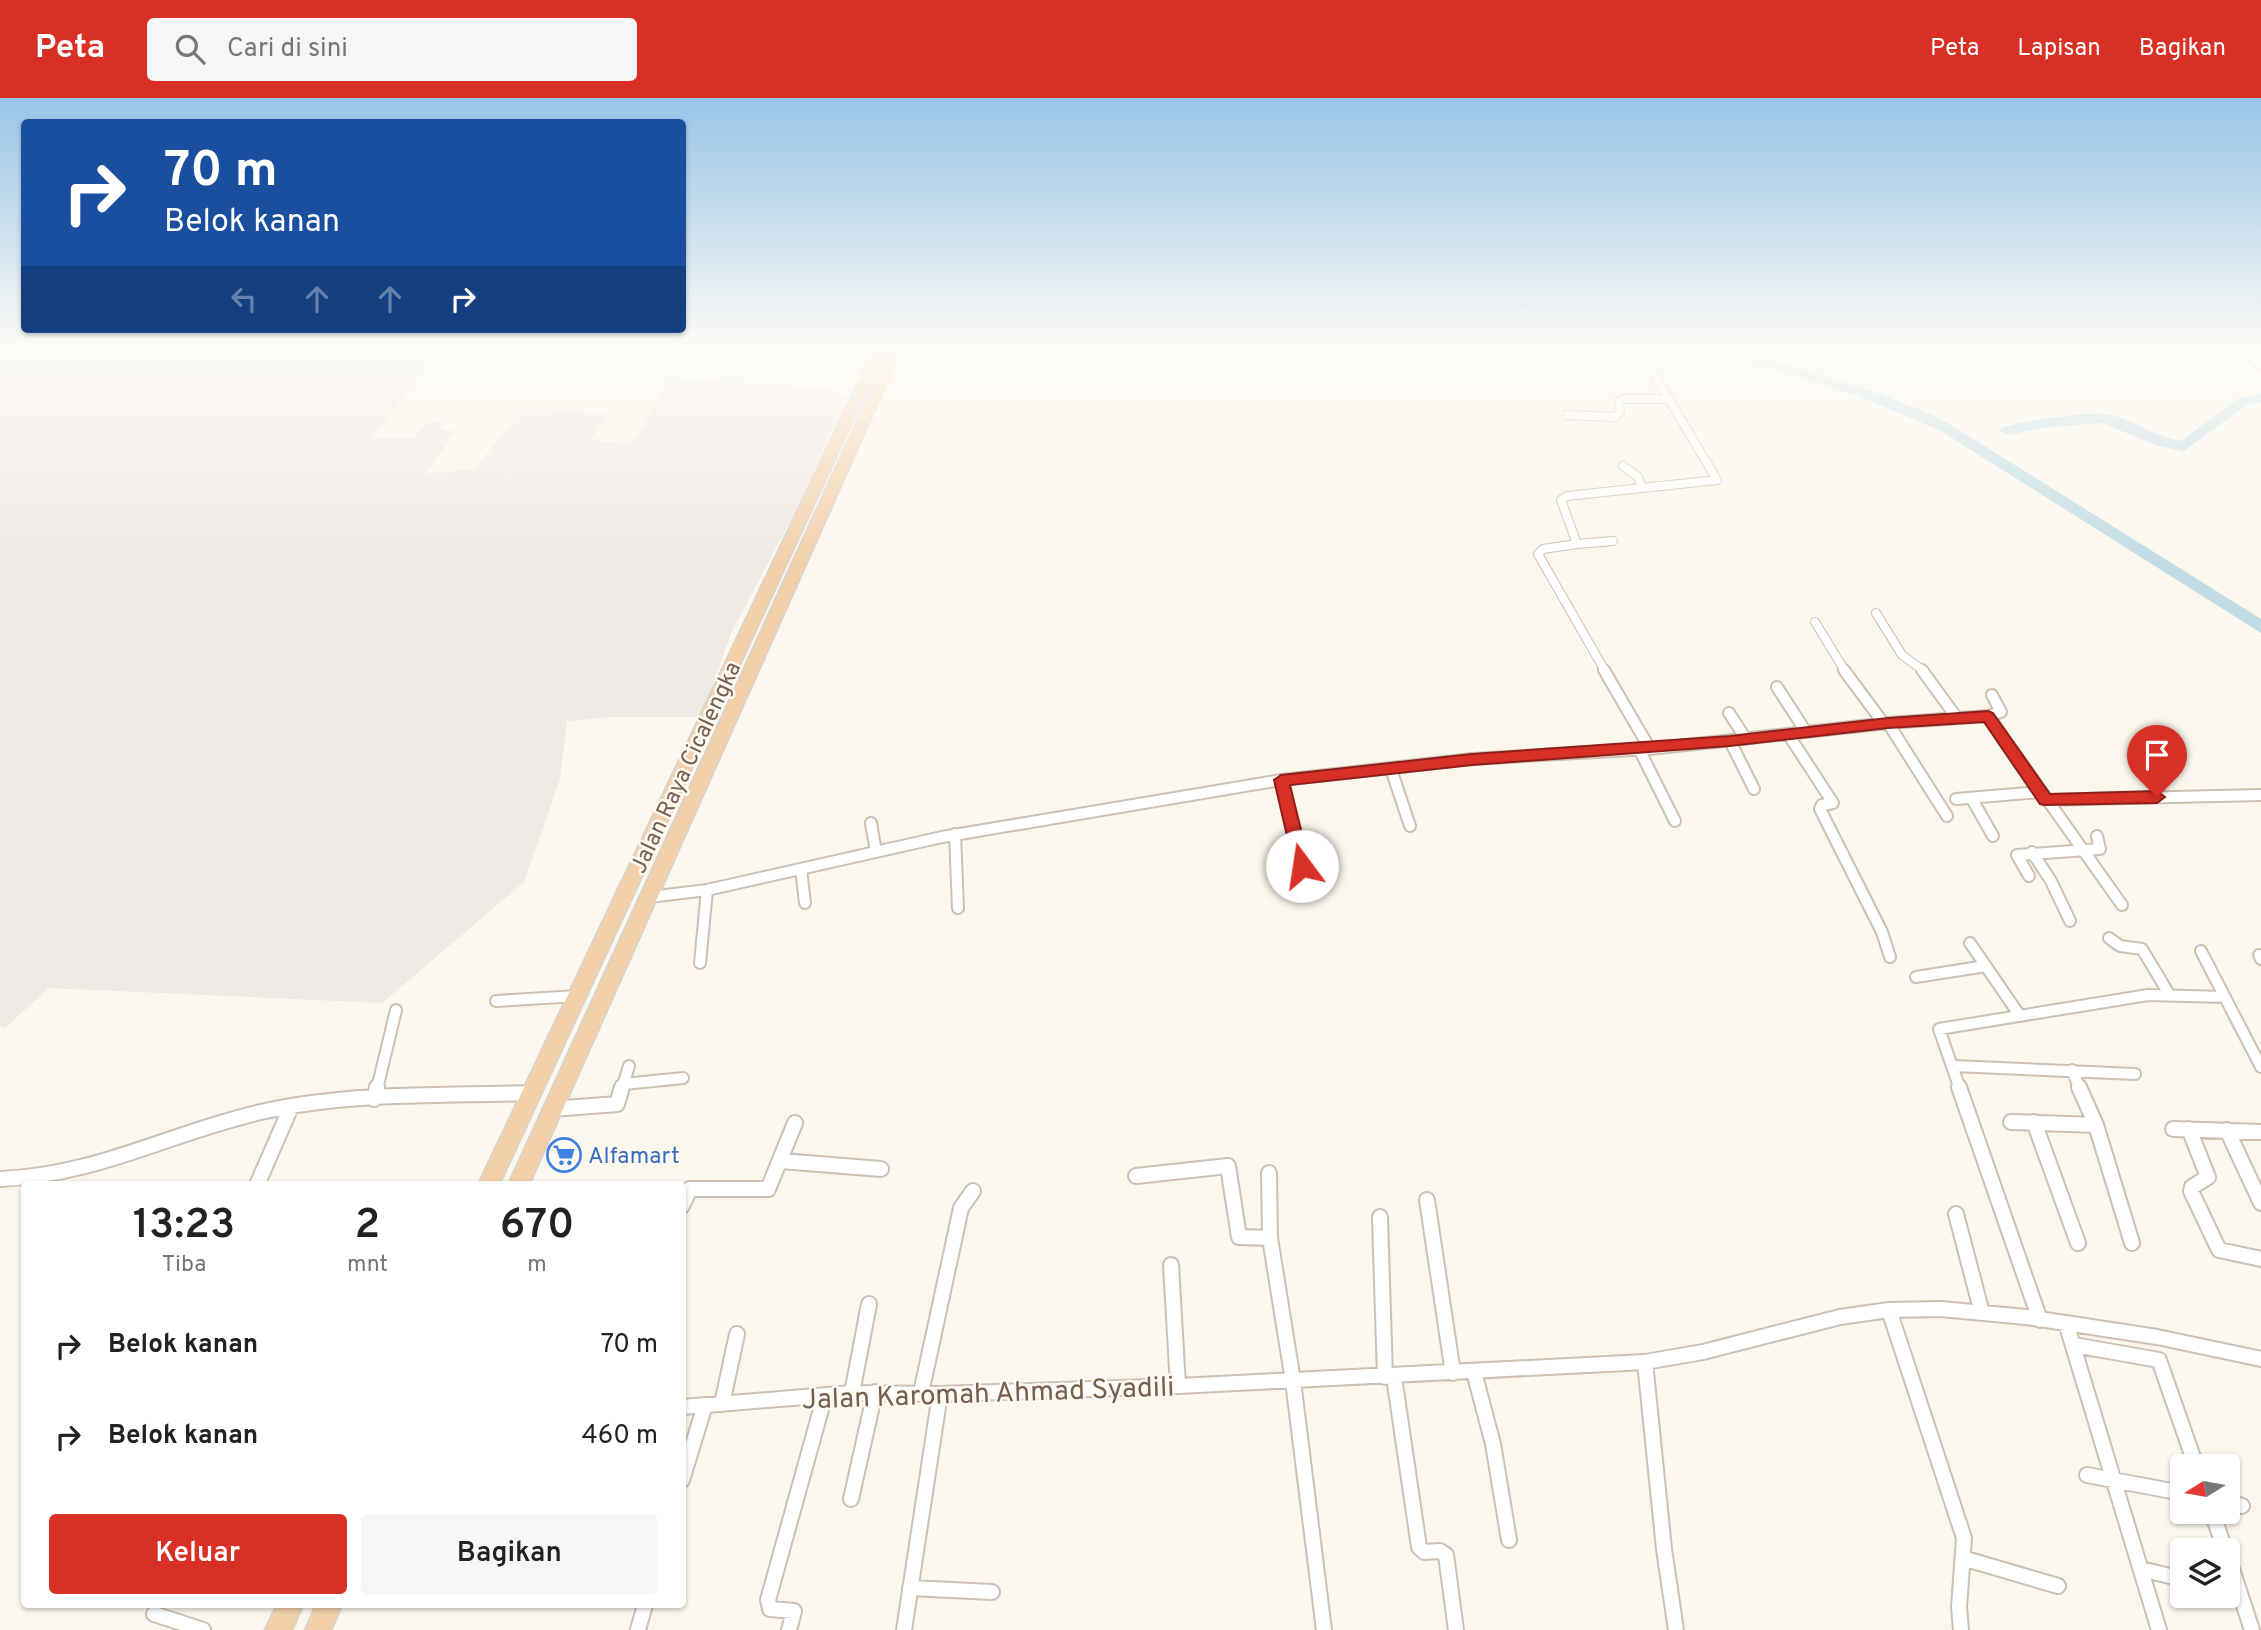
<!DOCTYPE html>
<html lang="id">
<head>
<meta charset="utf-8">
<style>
	:root { --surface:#fff; --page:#f6f6f6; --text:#222; --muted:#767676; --accent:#d93025 }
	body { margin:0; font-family:Overpass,sans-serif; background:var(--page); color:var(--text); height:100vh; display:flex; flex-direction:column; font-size:26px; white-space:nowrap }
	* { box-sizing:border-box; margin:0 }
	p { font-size:23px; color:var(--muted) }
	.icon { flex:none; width:38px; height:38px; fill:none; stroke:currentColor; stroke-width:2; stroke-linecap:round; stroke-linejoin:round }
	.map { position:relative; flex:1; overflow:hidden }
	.side { position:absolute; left:21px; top:1083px; width:665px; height:427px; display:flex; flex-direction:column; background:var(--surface); border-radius:7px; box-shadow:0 2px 5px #0004 }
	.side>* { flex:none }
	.banner { position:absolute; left:21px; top:21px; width:665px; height:214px; border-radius:7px; box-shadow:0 2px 5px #0004; background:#1a4fa0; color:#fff; overflow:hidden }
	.needle { width:46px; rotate:259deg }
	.buttons { position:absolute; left:2170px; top:1356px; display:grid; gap:14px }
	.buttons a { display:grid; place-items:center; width:70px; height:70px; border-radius:7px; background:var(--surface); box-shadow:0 2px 5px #0004; font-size:35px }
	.pin { position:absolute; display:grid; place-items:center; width:60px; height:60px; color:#fff; margin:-72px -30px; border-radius:50% 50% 50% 0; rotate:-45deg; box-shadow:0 0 7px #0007 }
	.pin .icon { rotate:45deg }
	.me { position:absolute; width:77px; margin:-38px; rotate:346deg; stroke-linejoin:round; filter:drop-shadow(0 0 5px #0008) }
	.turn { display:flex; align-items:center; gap:24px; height:147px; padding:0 28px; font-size:32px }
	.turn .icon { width:91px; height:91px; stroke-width:2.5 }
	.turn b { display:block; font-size:49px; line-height:60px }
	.lanes { display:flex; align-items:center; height:66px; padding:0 28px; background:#0003; justify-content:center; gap:35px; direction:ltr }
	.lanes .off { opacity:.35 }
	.eta { display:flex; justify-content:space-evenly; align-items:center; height:119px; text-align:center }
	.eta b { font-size:42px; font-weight:600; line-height:49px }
	.button { display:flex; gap:14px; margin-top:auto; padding:14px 28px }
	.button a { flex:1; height:80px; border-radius:7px; background:var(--accent); color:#fff; font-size:28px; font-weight:600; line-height:80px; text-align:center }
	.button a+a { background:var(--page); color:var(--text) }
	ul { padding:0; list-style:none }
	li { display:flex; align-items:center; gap:21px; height:91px; padding:0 28px }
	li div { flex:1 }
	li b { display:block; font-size:26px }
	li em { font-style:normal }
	header { display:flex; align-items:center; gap:42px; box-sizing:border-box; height:98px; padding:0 35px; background:var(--accent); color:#fff }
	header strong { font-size:33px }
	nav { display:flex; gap:38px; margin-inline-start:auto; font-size:24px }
	.search { width:490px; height:63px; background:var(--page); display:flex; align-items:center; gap:18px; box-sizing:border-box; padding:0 24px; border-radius:7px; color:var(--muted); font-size:26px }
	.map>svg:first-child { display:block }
</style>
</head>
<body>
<header>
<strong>Peta</strong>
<div class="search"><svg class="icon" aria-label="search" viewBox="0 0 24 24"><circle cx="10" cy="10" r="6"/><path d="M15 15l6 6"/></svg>Cari di sini</div>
<nav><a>Peta</a><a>Lapisan</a><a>Bagikan</a></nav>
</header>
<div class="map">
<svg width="2261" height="1532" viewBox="0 0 2261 1532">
	<rect width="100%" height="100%" fill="#fbf7ec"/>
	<!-- industrial -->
	<path fill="#ede9e4" d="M0,251h440l-69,89h43l15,-16h15l-4,8 16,1 -30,42 48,-3 49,-63 87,7 -20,26 39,4 18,-24 25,-42 152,10 24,9 -52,113 -64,121 -31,86h-88l-46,4 -7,58 -36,103 -142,121 -333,-15 -44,40 -5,-1z"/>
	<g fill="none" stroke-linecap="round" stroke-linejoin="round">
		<!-- river -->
		<path fill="#c1dce4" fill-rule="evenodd" d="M1706,251h24l77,22 59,18 58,22 27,14 310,194v14l-320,-202 -85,-36z
			M2261,295v9l-14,3 -63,46 -26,-5 -56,-23 -51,4 -44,8 -8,-5c10,-9 90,-18 106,-16 25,3 49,23 76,27l56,-42z"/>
		<!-- minor-far2 casing -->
		<g stroke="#cdc0b2" stroke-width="10">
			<path id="minor-far2" d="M1742,251l59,17
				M2202,257l54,-6
				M1567,317l48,2 5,-5 -1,-10 4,-3h46
				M1623,368l15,11 4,11
				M1577,446l36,-3
				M1876,515l26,42 22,16
				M1815,524l30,49
				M1605,573l-67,-117 5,-5 34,-5 -16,-44 6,-4 150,-16 -75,-126 6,-5"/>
		</g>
		<!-- minor-far1 casing -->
		<g stroke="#cdc0b2" stroke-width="14">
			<path id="minor-far1" d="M1604,572l46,79
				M1844,572l40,54
				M1922,572l35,48
				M1777,589l29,45
				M1729,615l17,26
				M1988,618l13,-4 -9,-17
				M1888,625l59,93
				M1788,636l45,69 -11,2 -2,4 62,123 8,25
				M1730,643l24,48
				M1639,651l36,72
				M1391,671l19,57
				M1281,682l21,86
				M1956,701l84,-7
				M1972,701l21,37
				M2045,702l216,-5
				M871,725l5,29
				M955,736l3,74
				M2032,754l19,29 19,40
				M801,771l4,34
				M2029,778l-12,-21 83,-6 -3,-13
				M649,799l58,-7 235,-53 339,-57 191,-21 178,-10 238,-26 100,-7 134,189
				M2109,840l11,8 22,3 27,45
				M1970,845l50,73
				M2201,853l60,116
				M2259,857l2,4
				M700,865l7,-73
				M1916,879l70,-11
				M496,903l81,-5
				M1954,968l181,8
				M2072,972l8,19
				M624,986l59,-6
				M377,991l19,-79
				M622,991l7,-23
				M1960,991l-21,-60 209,-34 77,2"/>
		</g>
		<!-- minor casing -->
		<g stroke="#cdc0b2" stroke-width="18">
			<path id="minor" d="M1959,989l81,233
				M2079,989l17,38 36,118
				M374,1001l3,-12
				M552,1011l65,-5 5,-17
				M2011,1024l85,3
				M2034,1024l44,121
				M2173,1031l88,3
				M2189,1031l19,48 -16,10 -1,4 28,59 42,9
				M2227,1032l34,73
				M781,1063l100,8
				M1269,1075l1,65 23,143 31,249
				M1136,1078l92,-10 11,71 31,1
				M0,1081c98,-4 169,-46 261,-67 88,-20 180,-16 270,-19
				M257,1087l34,-78
				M1427,1102l26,173
				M682,1108l8,-17h78l27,-66
				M1956,1116l26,99
				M1380,1119l5,160
				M1171,1167l7,121
				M1889,1212l75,228 -5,69 2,23
				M2066,1225l93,307
				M2074,1247l85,15 37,106
				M1645,1264l19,187 12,81
				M1474,1274l19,72 16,96
				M1394,1279l25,170 5,5 16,-1 6,4 10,75
				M852,1295l17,-89
				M921,1295l40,-185 12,-17
				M722,1306l15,-70
				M682,1309l170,-14 88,1 238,-8 467,-24 58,-10 137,-35 49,-7 52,-1 85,8 131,20 104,22
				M2087,1377l95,18
				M682,1382l23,-75
				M851,1401l24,-107
				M2228,1404l14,4
				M2212,1414l13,38
				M2228,1459l24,73
				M1966,1461l92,27
				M2141,1471l41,10
				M910,1490l82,4
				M154,1516l49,16
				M638,1532l7,-25
				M789,1532l5,-19 -24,-2 -2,-9 57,-205
				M904,1532l36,-236"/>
		</g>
		<!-- tertiary casing -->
		<g stroke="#cdc0b2" stroke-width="4">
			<path id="tertiary" d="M2232,251h12l17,13v7z"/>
		</g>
		<!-- trunk casing -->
		<g stroke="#d8d2ce" stroke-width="3">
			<path id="trunk" d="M874,251h12l-387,836h-21z
				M890,251h12l-373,836h-21z
				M277,1507h26l-11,25h-27z
				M316,1507h26l-11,25h-26z"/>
		</g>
		<!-- minor-far2 -->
		<use href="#minor-far2" stroke="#fff" stroke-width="8"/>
		<!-- minor-far1 -->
		<use href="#minor-far1" stroke="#fff" stroke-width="10"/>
		<!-- minor -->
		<use href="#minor" stroke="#fff" stroke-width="14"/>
		<!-- tertiary -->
		<use href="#tertiary" fill="#fff" fill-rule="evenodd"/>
		<!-- trunk -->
		<use href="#trunk" fill="#f2d0aa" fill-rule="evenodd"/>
	</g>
	<!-- sky -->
	<linearGradient id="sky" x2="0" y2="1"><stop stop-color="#98c4e6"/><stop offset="0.54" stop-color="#fdfbf6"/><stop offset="1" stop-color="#fdfbf6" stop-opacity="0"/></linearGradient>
	<rect width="2261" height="466" fill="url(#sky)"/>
	<!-- route -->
	<path fill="#d93025" stroke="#8d1f18" stroke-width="2" d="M1988,613l5,2 57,81 107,-3 8,6 -8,6 -112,2 -5,-1 -56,-82 -96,6 -158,18 -258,19 -182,20 20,81 -8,6 -8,-6 -20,-86 7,-5 191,-21 258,-18 158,-18z"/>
	<!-- icons -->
	<defs>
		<g id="supermarket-ring" transform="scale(1.75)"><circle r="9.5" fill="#fefaf2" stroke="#3f7fe0" stroke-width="1.5"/><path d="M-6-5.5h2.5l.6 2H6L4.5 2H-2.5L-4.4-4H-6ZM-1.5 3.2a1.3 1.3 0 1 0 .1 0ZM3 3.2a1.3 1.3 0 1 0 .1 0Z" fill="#3f7fe0"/></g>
	</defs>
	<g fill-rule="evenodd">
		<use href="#supermarket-ring" x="564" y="1057"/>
	</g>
	<g text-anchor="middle" stroke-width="5" stroke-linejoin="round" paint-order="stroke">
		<!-- street labels -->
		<g font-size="23" fill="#756050" stroke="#fefaf2">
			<text transform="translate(685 669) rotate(-65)" y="8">Jalan Raya Cicalengka</text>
		</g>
		<!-- shop labels -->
		<g font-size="23" fill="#366cbe" stroke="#fefaf2" text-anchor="start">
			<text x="588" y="1065">Alfamart</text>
		</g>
		<!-- near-street labels -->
		<g font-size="28" fill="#756050" stroke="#fefaf2">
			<text transform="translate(988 1294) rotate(-2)" y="10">Jalan Karomah Ahmad Syadili</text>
		</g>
	</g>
</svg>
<div class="buttons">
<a><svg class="needle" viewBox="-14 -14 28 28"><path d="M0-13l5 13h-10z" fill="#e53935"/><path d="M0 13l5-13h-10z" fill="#767676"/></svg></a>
<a><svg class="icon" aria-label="layers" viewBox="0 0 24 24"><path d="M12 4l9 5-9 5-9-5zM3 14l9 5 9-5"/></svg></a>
</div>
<div class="pin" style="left:2157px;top:699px;background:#d93025"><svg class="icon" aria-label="arrive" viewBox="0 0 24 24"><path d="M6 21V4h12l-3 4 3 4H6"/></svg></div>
<svg class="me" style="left:1302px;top:768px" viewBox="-20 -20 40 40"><circle r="19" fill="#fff"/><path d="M0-13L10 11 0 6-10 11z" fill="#d93025"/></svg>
<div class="banner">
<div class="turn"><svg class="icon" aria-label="right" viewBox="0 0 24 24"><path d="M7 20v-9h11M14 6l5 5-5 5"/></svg><div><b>70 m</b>Belok kanan</div></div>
<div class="lanes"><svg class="icon off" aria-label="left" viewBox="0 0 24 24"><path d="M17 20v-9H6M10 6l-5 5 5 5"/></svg><svg class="icon off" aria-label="ahead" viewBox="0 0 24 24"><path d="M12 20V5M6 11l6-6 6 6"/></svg><svg class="icon off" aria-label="ahead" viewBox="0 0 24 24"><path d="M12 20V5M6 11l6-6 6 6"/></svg><svg class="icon" aria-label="right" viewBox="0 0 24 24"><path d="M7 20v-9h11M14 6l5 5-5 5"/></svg></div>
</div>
<section class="side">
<div class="eta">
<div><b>13:23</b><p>Tiba</p></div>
<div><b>2</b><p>mnt</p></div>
<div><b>670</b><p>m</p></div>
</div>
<ul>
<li><svg class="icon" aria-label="right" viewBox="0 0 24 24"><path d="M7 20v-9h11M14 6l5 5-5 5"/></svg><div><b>Belok kanan</b></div><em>70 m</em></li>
<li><svg class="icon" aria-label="right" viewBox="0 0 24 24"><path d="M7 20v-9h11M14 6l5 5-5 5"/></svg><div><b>Belok kanan</b></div><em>460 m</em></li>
</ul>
<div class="button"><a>Keluar</a><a>Bagikan</a></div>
</section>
</div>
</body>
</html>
